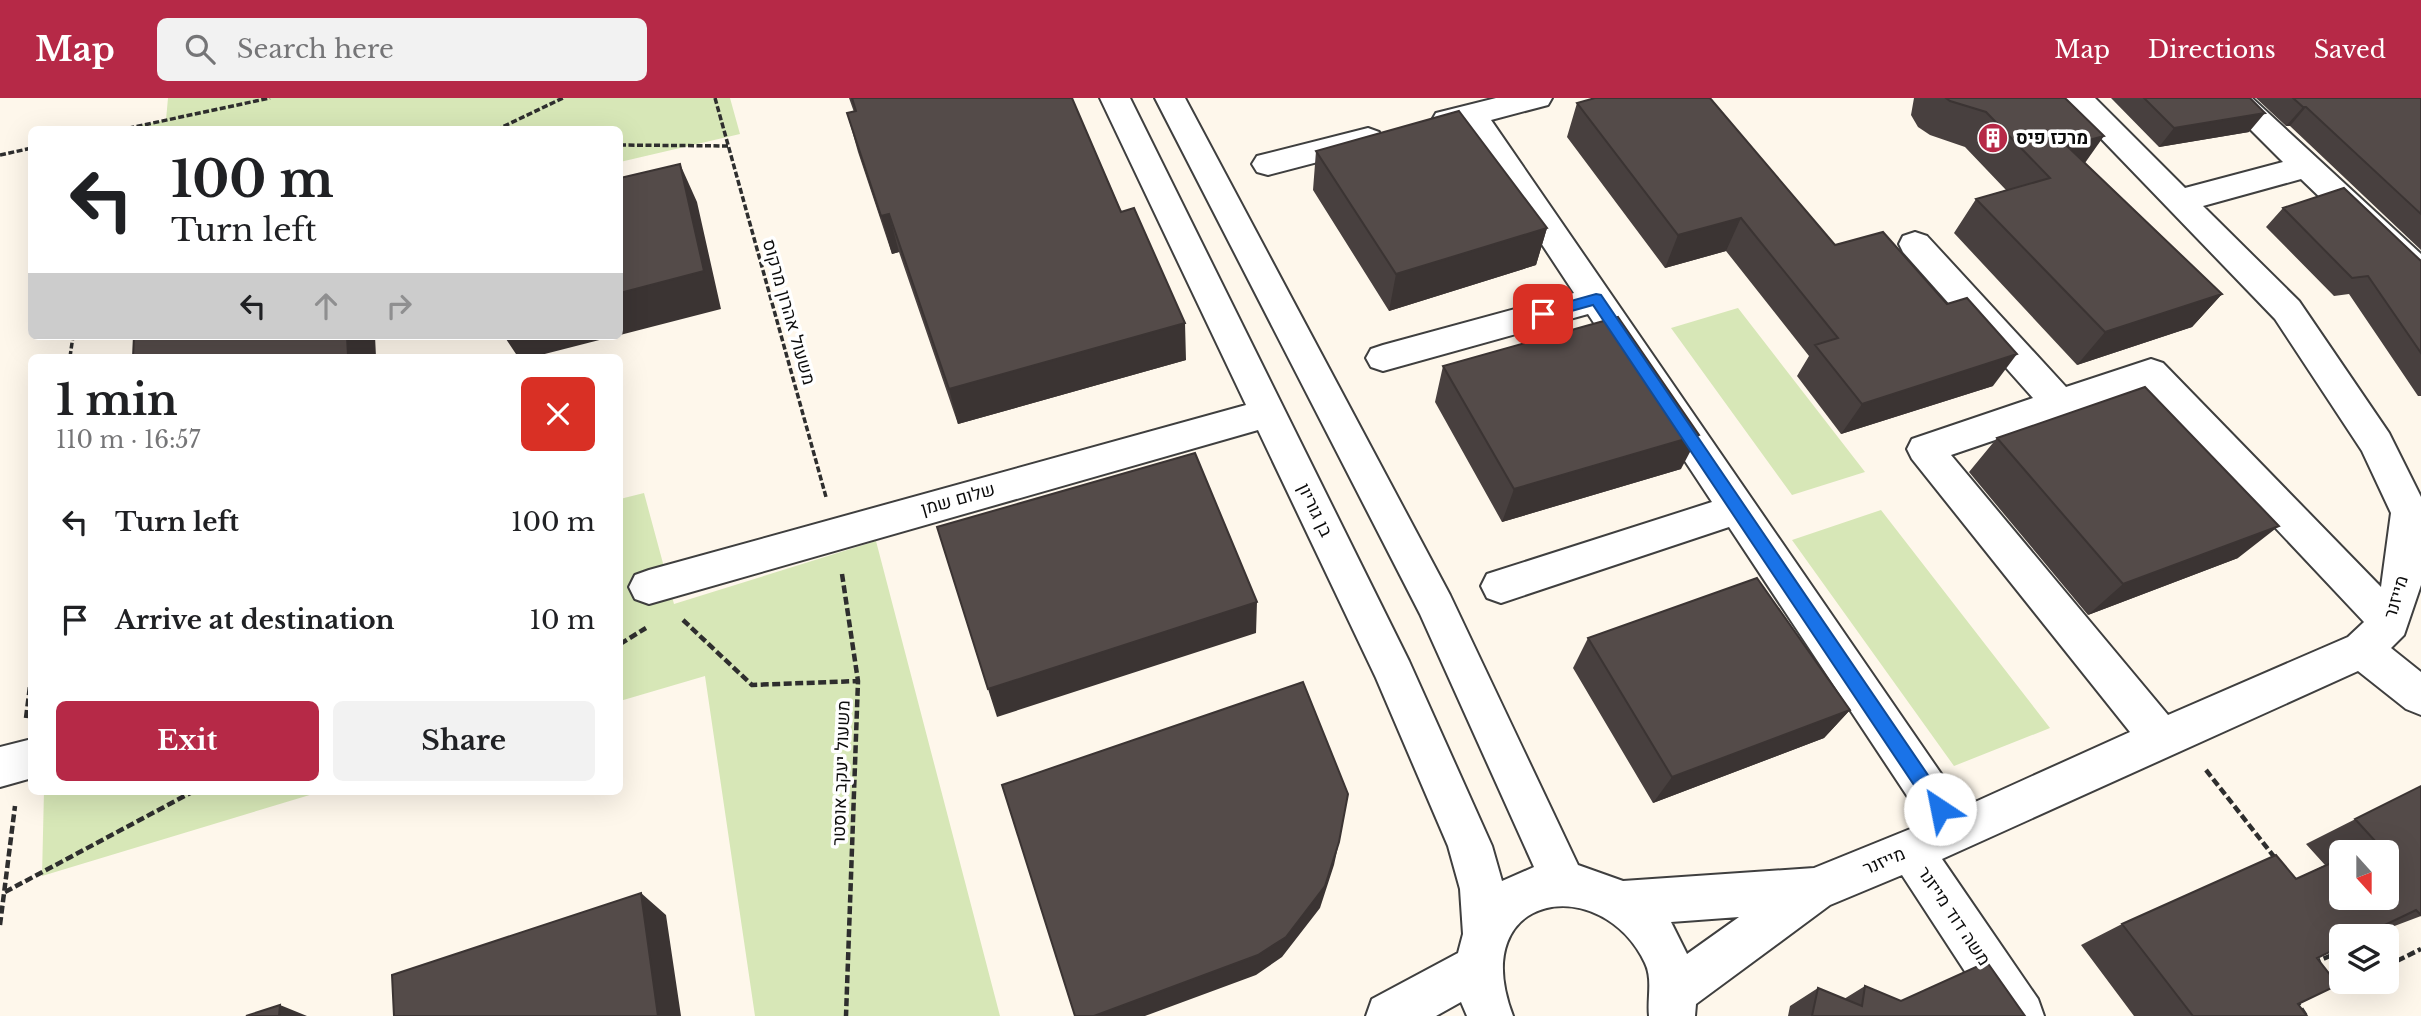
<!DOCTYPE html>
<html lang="en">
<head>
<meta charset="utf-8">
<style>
	:root { --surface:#fff; --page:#f2f2f2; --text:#202124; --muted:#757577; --accent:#b62947 }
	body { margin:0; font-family:"Libre Baskerville",Heebo,serif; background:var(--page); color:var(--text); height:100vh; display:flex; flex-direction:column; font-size:26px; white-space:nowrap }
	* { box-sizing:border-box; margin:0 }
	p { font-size:23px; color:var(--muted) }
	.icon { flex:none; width:38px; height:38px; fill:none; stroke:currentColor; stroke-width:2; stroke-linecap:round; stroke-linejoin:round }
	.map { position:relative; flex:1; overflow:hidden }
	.side { position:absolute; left:28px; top:256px; width:595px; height:441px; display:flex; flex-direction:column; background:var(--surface); border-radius:10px; box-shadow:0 7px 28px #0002 }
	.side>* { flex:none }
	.guide { position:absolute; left:28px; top:28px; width:595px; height:214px; border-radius:10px; box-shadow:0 7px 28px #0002; background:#fff; color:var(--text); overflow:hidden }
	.needle { width:46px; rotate:159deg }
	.buttons { position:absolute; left:2329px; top:742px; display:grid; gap:14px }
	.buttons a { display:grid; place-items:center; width:70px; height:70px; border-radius:10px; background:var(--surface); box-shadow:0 7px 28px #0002; font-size:35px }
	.pin { position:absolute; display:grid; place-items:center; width:60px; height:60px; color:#fff; margin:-30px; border-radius:14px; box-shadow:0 4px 10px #0006 }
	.me { position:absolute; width:77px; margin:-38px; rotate:326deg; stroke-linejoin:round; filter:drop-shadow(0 0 5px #0008) }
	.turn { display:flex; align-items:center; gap:24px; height:147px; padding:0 28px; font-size:32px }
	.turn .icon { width:91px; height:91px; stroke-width:2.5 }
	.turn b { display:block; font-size:49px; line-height:60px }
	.lanes { display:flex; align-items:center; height:66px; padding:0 28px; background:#0003; justify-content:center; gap:35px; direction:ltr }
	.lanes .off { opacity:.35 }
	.round { display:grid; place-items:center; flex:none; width:74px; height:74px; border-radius:10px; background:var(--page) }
	.head { display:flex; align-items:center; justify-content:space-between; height:119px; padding:0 28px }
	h1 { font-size:42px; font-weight:700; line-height:52px }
	.cta { display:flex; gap:14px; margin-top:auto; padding:14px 28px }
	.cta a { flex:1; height:80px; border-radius:10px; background:var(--accent); color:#fff; font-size:28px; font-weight:700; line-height:80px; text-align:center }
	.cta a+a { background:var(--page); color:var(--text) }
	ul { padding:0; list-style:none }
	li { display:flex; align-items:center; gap:21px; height:98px; padding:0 28px }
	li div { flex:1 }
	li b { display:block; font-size:26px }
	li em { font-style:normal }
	header { display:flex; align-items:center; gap:42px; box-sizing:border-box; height:98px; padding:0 35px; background:var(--accent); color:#fff }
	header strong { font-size:33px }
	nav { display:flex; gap:38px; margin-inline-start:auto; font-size:24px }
	.search { width:490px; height:63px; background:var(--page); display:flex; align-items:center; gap:18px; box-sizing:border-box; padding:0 24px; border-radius:10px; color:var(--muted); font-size:26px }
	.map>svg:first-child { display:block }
</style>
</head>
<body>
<header>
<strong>Map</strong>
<div class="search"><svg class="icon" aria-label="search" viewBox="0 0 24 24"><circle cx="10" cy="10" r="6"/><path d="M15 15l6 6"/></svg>Search here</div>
<nav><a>Map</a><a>Directions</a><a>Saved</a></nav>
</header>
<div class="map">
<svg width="2421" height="918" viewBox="0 0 2421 918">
	<rect width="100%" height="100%" fill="#fef7eb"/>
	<!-- green -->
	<path fill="#d7e7b7" d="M168,0h562l10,36 -120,28v-32l-500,-1 46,-9z
		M1738,210l127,164 -73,23 -121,-167z
		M644,395l30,111 202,-63 124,475h-245l-50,-340 -85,25v-202z
		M1881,412l169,218 -96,38 -162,-226z
		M44,693h279l-281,85z"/>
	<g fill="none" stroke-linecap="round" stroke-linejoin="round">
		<!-- minor casing -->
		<g stroke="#3f3f3f" stroke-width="4">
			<path id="minor" d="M1100,0h30l279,563 83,185 10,35 32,-14 -114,-253 -265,-516h30l265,497 128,270 45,16 191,-13 111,-45 -196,-296 -228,76 -14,-5 -6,-12 6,-12 225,-72 -124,-188 -205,57 -12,-4 -5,-9 5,-9 12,-4 191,-52 -110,-167 -17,4 -11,-3 -4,-7 4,-7 60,-15h56l-4,7 -57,15 473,687 166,-75 -218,-273 -5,-10 5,-10 121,-41 -130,-146 -4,-8 4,-8 12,-4 12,4 139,151 85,-28 12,4 218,224 10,-74 -29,-62 -87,-132 -213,-221h33l90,90 98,-26 -64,-64h33l169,156v32l-12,-3 -108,-104 -98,27 96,95 90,132 32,64v88l-17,50 -13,13 30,24v43l-15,-6 -48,-38 -416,188 96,140 6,17h-50l-92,-141 -72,30 -134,99 -1,12h-46c-2,-17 4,-37 -4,-53 -43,-91 -180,-72 -132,53h-46l-6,-14 -25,14h-70l6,-17 86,-46 5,-19 -3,-45 -12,-43 -72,-168 -118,-248 -609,174 -14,-5 -6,-12 6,-12 14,-5 597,-165zM2145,291l219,233 -16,15 -180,78 -217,-260zM1739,819l-52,37 -16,-32z
				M1368,30l11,4 4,7 -4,7 -111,29 -11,-3 -5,-8 5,-8z
				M32,641v39l-32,9v-40z"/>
		</g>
		<!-- path-far1 -->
		<path stroke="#2e2e2e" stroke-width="3.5" stroke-dasharray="6 2.5" stroke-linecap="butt" d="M715,0l111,399
			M120,32l150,-32
			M496,32l67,-32
			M620,47l109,1
			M0,57l32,-7
			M70,259l3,-21"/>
		<!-- path -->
		<path stroke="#2e2e2e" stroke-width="4.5" stroke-dasharray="8 3.5" stroke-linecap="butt" d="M842,476l16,107 -12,335
			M683,522l69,65 106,-4
			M620,546l26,-16
			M26,620l6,-48
			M2206,672l69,88
			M5,794l189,-101
			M0,827l15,-119
			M2313,865l29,-12
			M2387,868l34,-17
			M2295,901l11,17"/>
		<!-- minor -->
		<use href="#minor" fill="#fff" fill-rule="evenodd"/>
	</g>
	<!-- wall -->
	<path fill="#48403f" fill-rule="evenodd" d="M849,0h223l114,262 -228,64 -59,-172 -7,2 -34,-102 -11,-39 7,-1z
		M1914,0h151l20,65 137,131 -30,33 -115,38 -123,-132 22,-34 30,-9 -41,-43 -35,-12 -12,-8 -7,-12z
		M2111,0h139l-1,34 -90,15z
		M2256,0h165v152l-131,-124h-4z
		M1577,5l258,142 158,141 -152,48 -44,-58 12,-20 -83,-105 -61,17 -98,-131z
		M1316,53l231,77 -11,37 -147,46 -76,-121z
		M2283,110l138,53v135h-3l-69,-102 -15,2 -68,-69z
		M1443,268l238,103 -179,53 -67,-120z
		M1997,340l241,120 -150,57 -119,-143z
		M1588,540l262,72 -26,28 -171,65 -80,-135z
		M2421,688v130l-53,20 -2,-2 -49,24 -19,46 9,12h-173l-53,-71 41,-21 174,-45 29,-14 -19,-21zM2342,754h45l-45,46z
		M1865,888l36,15 124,15h-237l2,-10 28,-18 26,11z"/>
	<!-- shaded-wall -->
	<path fill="#3b3433" d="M2303,9h3l-16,19h-4z
		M2265,15l-16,19 -90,15 15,-19z
		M2104,38l-24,34 -13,-24z
		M680,66l17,38 24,107 -101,26v-42z
		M889,116l10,38 -7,2 -11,-38z
		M1741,120l-15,33 -61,17 13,-33z
		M1547,130l-11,37 -147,46 7,-37z
		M2222,196l-30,33 -115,38 28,-33z
		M1185,225l1,37 -228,64 -9,-35z
		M347,238h28l1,21h-34z
		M504,238h111l-82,21h-15z
		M2017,256l-24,32 -152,48 21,-30z
		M1699,337l-18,34 -179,53 12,-33z
		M2279,428l-41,32 -150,57 35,-31z
		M1257,504l-1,31 -259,84 -9,-28z
		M1850,612l-26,28 -171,65 19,-26z
		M1339,744l-5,23 -14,43 -38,49 -26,18 -111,41h-51z
		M641,795l25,22 15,101h-23z
		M280,907l27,11h-28z"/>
	<!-- building -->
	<path fill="#544b49" stroke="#3b3433" stroke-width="2" d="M852,0h220l49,114 13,-4 51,115 -236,66 -60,-175 -8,2 -34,-103 9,-2z
		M1595,0h115l125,147 48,-13 64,72 20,-6 50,56 -155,50 -47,-59 23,-7 -97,-120 -63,17 -101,-132z
		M1946,0h119l39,38 -37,10 155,148 -117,38 -129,-133 74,-21 -64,-66 -36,-11z
		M2144,0h106l15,15 -91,15z
		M2293,0h128v116l-115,-107h-3z
		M1459,13l88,117 -151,46 -80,-123z
		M680,66l24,107 -84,22v-115z
		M2344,90l77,73v92l-53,-77 -16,2 -69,-70z
		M1618,219l81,118 -185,54 -71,-123z
		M134,238h213l1,20 -6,1h-209z
		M2145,289l134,139 -156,58 -126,-146z
		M1195,355l62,149 -269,87 -51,-162z
		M1757,480l93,132 -178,67 -84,-139z
		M1303,584l45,112 -9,48 -14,44 -39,51 -28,18 -164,61h-19l-73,-231z
		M2421,688v129l-5,-5 -54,26h-20v10l-25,12 21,27 -40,19 9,12h-114l-71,-92 154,-69 20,24 46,-21v40h45v-46h-33l22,-10 -21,-23z
		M641,795l17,123h-264l-2,-41z
		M1987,864l38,54h-213l6,-28 44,18 3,-20 36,15z
		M280,907l-1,11h-33z"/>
	<!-- route -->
	<path fill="#1a73e8" stroke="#114b97" stroke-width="2" d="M1596,196l5,1 346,508 2,6 -2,6 -7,2 -6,-2 -341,-510 -50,14 -7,-5 2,-4z"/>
	<!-- icons -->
	<defs>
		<g id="building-disc" transform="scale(1.575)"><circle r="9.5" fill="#b62947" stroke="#fff"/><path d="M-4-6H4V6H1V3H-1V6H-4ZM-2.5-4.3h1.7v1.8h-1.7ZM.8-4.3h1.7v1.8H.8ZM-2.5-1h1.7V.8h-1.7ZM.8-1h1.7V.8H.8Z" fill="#fff"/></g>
	</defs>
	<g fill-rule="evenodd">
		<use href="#building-disc" x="1993" y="40"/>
	</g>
	<g text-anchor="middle" stroke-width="7" stroke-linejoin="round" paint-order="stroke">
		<!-- poi labels -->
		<g font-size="18" font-weight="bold" fill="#0c0c0c" stroke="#fff" text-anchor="start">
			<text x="2016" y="46">מרכז פיס</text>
		</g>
		<!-- street labels -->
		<g font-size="18" fill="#0c0c0c" stroke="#fff">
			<text transform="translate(789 214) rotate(74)" y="6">משעול אהרון מרקוס</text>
			<text transform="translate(958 401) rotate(-16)" y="6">שלום שמן</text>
			<text transform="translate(1315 412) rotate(64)" y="6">בן גוריון</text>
			<text transform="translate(2396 499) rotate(-73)" y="6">מייזנר</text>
			<text transform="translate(841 675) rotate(-88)" y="6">משעול יעקב אוסטר</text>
			<text transform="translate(1884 763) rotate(-23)" y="6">מייזנר</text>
			<text transform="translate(1954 818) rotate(56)" y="6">משה דוד מייזנר</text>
		</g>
	</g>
</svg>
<div class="buttons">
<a><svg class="needle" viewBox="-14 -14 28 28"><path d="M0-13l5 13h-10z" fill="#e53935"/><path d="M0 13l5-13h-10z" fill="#757577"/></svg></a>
<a><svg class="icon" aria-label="layers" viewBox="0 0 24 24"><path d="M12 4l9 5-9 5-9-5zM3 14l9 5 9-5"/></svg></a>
</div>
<div class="pin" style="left:1543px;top:216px;background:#d93025"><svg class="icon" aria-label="arrive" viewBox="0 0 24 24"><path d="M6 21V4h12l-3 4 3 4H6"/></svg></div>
<svg class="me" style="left:1940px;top:711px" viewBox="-20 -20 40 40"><circle r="19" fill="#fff"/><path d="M0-13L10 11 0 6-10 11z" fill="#1a73e8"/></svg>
<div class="guide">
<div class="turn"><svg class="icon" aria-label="left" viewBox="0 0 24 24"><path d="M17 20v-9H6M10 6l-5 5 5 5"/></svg><div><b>100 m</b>Turn left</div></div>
<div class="lanes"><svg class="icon" aria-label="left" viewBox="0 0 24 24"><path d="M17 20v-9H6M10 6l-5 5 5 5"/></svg><svg class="icon off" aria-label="ahead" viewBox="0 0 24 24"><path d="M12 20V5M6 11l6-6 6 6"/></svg><svg class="icon off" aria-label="right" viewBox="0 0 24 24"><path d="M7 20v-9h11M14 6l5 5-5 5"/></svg></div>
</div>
<section class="side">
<div class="head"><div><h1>1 min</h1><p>110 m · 16:57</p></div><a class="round" style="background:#d93025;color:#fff"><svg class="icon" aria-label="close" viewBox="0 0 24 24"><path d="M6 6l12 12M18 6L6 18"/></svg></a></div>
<ul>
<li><svg class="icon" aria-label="left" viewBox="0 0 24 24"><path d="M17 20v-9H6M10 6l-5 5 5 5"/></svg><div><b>Turn left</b></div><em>100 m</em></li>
<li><svg class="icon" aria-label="arrive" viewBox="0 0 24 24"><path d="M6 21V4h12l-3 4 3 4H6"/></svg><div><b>Arrive at destination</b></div><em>10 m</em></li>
</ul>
<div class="cta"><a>Exit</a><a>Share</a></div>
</section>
</div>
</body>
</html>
